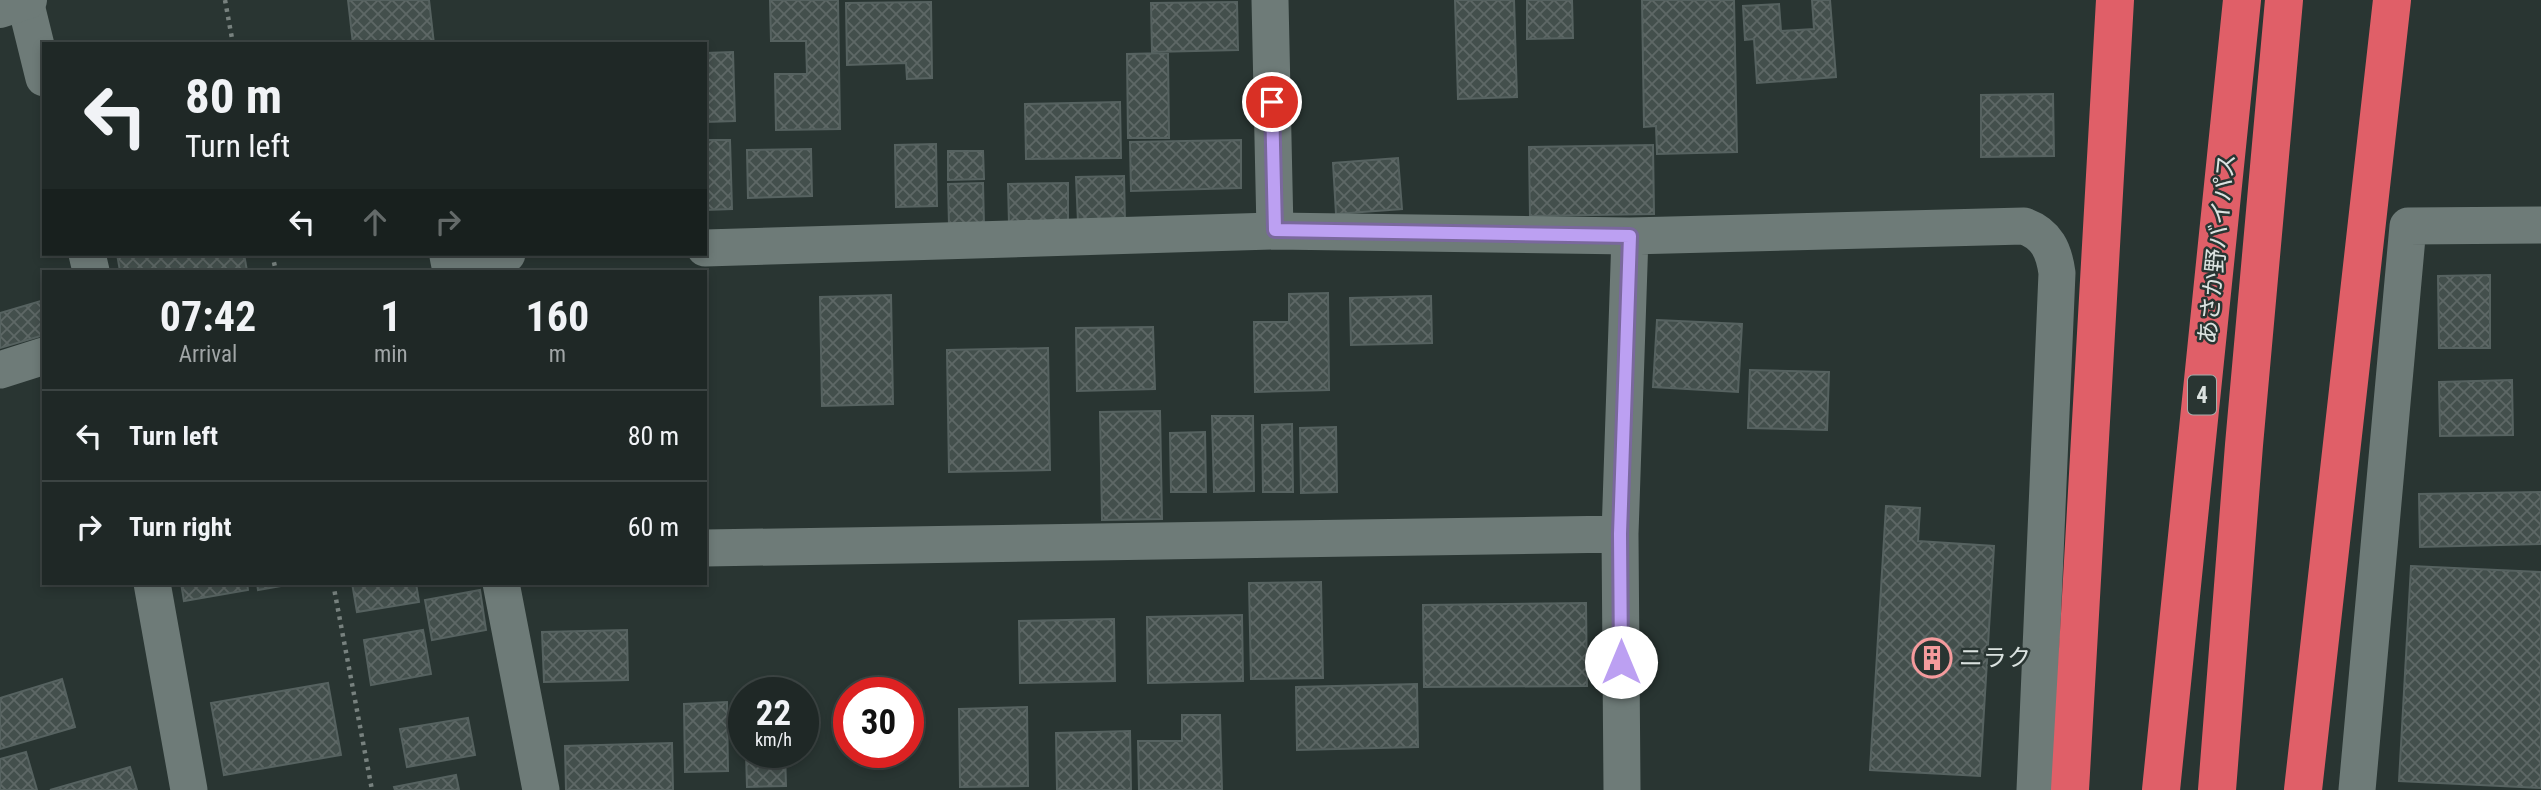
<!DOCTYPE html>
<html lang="en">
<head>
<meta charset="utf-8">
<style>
	:root { --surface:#1f2826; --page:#27302e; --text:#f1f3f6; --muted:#a1a6a7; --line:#3c4443 }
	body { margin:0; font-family:"Roboto Condensed","Noto Sans JP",sans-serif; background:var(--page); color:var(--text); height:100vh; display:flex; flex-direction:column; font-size:26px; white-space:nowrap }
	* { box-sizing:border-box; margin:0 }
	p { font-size:23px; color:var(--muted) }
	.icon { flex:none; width:38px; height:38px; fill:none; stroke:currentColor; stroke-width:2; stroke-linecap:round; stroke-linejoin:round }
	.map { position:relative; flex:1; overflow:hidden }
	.panel { position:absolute; left:42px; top:270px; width:665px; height:315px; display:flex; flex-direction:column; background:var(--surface); border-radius:0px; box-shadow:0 4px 10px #0003,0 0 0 2px var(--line) }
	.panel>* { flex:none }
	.guide { position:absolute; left:42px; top:42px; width:665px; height:214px; border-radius:0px; box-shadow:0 4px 10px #0003,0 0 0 2px var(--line); background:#1f2826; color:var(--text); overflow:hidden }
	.speed { position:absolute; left:728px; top:677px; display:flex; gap:14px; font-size:35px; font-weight:700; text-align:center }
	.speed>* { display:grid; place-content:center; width:91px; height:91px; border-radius:50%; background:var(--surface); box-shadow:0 4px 10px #0003,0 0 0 2px var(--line); line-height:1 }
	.speed small { font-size:18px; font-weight:400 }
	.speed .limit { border:10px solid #d22; background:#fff; color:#111 }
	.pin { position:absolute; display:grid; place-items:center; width:60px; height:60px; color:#fff; margin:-30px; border:4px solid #fff; border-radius:50%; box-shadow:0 2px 7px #0007 }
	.me { position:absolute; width:77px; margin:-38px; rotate:0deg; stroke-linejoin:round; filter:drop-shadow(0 0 5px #0008) }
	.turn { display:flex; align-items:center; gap:24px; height:147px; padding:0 28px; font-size:32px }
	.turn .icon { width:91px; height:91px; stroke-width:2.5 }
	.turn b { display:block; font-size:49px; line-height:60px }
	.lanes { display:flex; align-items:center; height:66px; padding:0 28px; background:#0003; justify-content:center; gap:35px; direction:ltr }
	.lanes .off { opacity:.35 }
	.eta { display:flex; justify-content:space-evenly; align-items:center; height:119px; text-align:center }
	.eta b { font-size:42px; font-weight:700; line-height:49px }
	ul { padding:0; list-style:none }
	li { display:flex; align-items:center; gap:21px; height:91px; padding:0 28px; border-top:2px solid var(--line) }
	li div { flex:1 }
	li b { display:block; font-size:26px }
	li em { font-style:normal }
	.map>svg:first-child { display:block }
</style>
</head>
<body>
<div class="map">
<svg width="2541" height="790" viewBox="0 0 2541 790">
	<defs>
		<pattern id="building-cross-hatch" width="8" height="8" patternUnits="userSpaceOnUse" patternTransform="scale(1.75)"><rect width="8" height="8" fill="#434f4c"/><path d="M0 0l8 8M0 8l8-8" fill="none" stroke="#5e6866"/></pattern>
	</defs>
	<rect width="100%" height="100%" fill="#293532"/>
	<!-- building -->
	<path fill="url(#building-cross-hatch)" stroke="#566260" stroke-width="2" d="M348,0h81l5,44h-81z
		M770,0h68l2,129 -64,1 -1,-56h32l-1,-33h-35z
		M1455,0h59l3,97 -59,2z
		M1527,0h45l1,38 -46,1z
		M1642,0h92l3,152 -80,2 -1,-28 -12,1z
		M1812,0h18l6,77 -79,6 -3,-44 -9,1 -2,-34 36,-2 2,27 33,-2z
		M931,2l1,76 -25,1 -1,-16 -59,2 -1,-62z
		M1237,2l1,48 -86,2 -1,-49z
		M733,52l2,69 -30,1v-69z
		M1168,53l1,85h-41l-1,-84z
		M2053,94l1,62 -73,1v-62z
		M1120,102l1,56 -95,1 -1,-55z
		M705,140h25l2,69 -27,1z
		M1241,140v48l-110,3 -1,-49z
		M936,144l1,62 -41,1 -1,-62z
		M1653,145l1,69 -124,2 -1,-69z
		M811,149l1,47 -64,2 -1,-48z
		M948,151h35l1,28 -36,1z
		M1398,158l4,51 -66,5 -3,-51z
		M1124,176l1,45 -47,1 -2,-45z
		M983,183l1,42h-35l-1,-41z
		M1068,183v40l-59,1 -1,-40z
		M117,254h127l3,17h-127z
		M2490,275v73h-51l-1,-72z
		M1328,293l1,97 -74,2 -1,-70h35v-28z
		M891,295l2,109 -71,2 -2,-109z
		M1431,296l1,47 -81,2 -1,-47z
		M44,300v35l-44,13v-35z
		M1657,320l85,4 -4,68 -85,-5z
		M1153,327l2,62 -78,2 -1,-63z
		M1048,348l2,122 -101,2 -2,-122z
		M1750,370l79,2 -2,58 -79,-2z
		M2512,380l1,55 -73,1 -1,-54z
		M1160,411l2,108 -60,1 -2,-108z
		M1212,416h41l1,75 -40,1z
		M1292,424l1,68h-30l-1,-67z
		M1336,427l1,65 -36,1 -1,-65z
		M1205,432l1,60h-35l-1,-59z
		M2541,492v52l-121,3 -1,-53z
		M1886,506l34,2 -2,33 76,5 -14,230 -110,-6z
		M2411,566l130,6v216l-142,-7z
		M1321,582l2,96 -72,1 -2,-96z
		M181,583h66l1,7 -64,11z
		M257,583h41l-40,7z
		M352,583h64l3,19 -62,10z
		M480,590l6,40 -54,10 -7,-40z
		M1586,603l1,83 -163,1 -1,-82z
		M1242,615l1,66 -95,2 -1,-66z
		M1114,619l1,62 -95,2 -1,-62z
		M423,630l8,44 -60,11 -7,-45z
		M627,630l1,50 -84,2 -2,-50z
		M62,679l13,48 -75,22v-51z
		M328,683l13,72 -117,20 -13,-72z
		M1417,684l1,63 -121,3 -1,-63z
		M727,702l1,69 -43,1 -1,-68z
		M1027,707l1,79 -68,1 -1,-78z
		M1182,715h38l2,75h-83l-1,-49h44z
		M468,718l7,37 -68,12 -7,-38z
		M1130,731l1,59h-74l-1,-57z
		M672,743l1,47h-107l-1,-44z
		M26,752l11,38h-37v-31z
		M746,752h39l1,34 -39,1z
		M130,767l7,23h-87z
		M456,775l3,15h-64l-1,-3z"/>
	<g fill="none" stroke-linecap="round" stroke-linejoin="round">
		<!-- path -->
		<path stroke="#78827f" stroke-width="4.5" stroke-dasharray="3.5 5" stroke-linecap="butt" d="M225,0l8,44
			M272,254l4,17
			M333,583l39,207"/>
		<!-- street -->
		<path stroke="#6e7b78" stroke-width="37" d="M1270,0l5,231
			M25,1l19,77
			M705,248l570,-17 355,5 394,-10c23,8 30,25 33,47l-22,517
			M87,254l4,17
			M451,271l-3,-15 59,-2
			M0,370l44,-14
			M705,548l915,-14
			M152,583l37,207
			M501,583l40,207
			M1622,790l-2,-256 10,-298
			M2357,790l51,-564 133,-1"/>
		<!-- secondary -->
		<path stroke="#6e7b78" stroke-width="38" d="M0,9l28,-9"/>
		<!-- highway -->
		<path stroke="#e05f68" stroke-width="38" d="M2070,790l45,-790
			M2161,790l81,-790
			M2217,790l27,-345 40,-445
			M2303,790l89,-790"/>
	</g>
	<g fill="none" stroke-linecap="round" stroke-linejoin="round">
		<!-- route casing -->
		<g stroke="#7a689d" stroke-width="18">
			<path id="route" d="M1272,102l3,128 355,6 -10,298 1,128"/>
		</g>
		<!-- route -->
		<use href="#route" stroke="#bca0f2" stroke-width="12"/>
	</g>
	<!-- icons -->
	<defs>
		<g id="building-ring" transform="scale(2.0125)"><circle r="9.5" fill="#293532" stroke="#f59b9d" stroke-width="1.5"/><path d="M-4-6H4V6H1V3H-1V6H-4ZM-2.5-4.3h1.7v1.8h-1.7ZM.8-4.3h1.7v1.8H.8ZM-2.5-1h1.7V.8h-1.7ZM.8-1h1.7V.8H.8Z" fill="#f59b9d"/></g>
	</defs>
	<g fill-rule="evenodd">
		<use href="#building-ring" x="1932" y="658"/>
	</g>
	<g text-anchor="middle" stroke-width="5" stroke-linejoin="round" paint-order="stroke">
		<!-- shield labels -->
		<rect fill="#293532" stroke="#a6aeac" stroke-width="2" x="2188" y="375.5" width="28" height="39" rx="5"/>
		<g font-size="23" font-weight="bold" fill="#dbe2e0">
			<text x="2202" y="403">4</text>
		</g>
		<!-- street labels -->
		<g font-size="24" fill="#dbe2e0" stroke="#293532">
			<text transform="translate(2217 249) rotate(-84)" y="8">あさか野バイパス</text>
		</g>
		<!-- poi labels -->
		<g font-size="24" fill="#dbe2e0" stroke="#293532" text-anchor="start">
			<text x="1959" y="666">ニラク</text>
		</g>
	</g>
</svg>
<div class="speed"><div>22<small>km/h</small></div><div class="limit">30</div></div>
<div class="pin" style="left:1272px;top:102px;background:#d93025"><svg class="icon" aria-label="arrive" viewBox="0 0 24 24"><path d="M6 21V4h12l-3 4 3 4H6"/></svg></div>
<svg class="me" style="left:1621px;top:662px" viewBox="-20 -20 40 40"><circle r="19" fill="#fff"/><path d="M0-13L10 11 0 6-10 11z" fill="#bca0f2"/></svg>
<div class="guide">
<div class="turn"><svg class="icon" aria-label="left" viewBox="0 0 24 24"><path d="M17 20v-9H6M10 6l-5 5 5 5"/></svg><div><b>80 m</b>Turn left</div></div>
<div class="lanes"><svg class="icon" aria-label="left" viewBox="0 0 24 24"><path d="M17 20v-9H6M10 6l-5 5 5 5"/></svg><svg class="icon off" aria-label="ahead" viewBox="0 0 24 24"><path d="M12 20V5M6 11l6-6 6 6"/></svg><svg class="icon off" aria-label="right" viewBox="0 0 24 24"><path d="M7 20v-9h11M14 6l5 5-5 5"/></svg></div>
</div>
<section class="panel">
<div class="eta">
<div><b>07:42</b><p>Arrival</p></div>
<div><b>1</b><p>min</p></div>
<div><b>160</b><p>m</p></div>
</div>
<ul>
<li><svg class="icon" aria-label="left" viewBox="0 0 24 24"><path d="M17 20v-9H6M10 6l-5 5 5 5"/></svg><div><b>Turn left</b></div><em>80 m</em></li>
<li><svg class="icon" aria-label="right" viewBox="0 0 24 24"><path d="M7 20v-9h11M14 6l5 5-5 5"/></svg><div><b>Turn right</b></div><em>60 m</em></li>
</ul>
</section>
</div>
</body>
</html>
